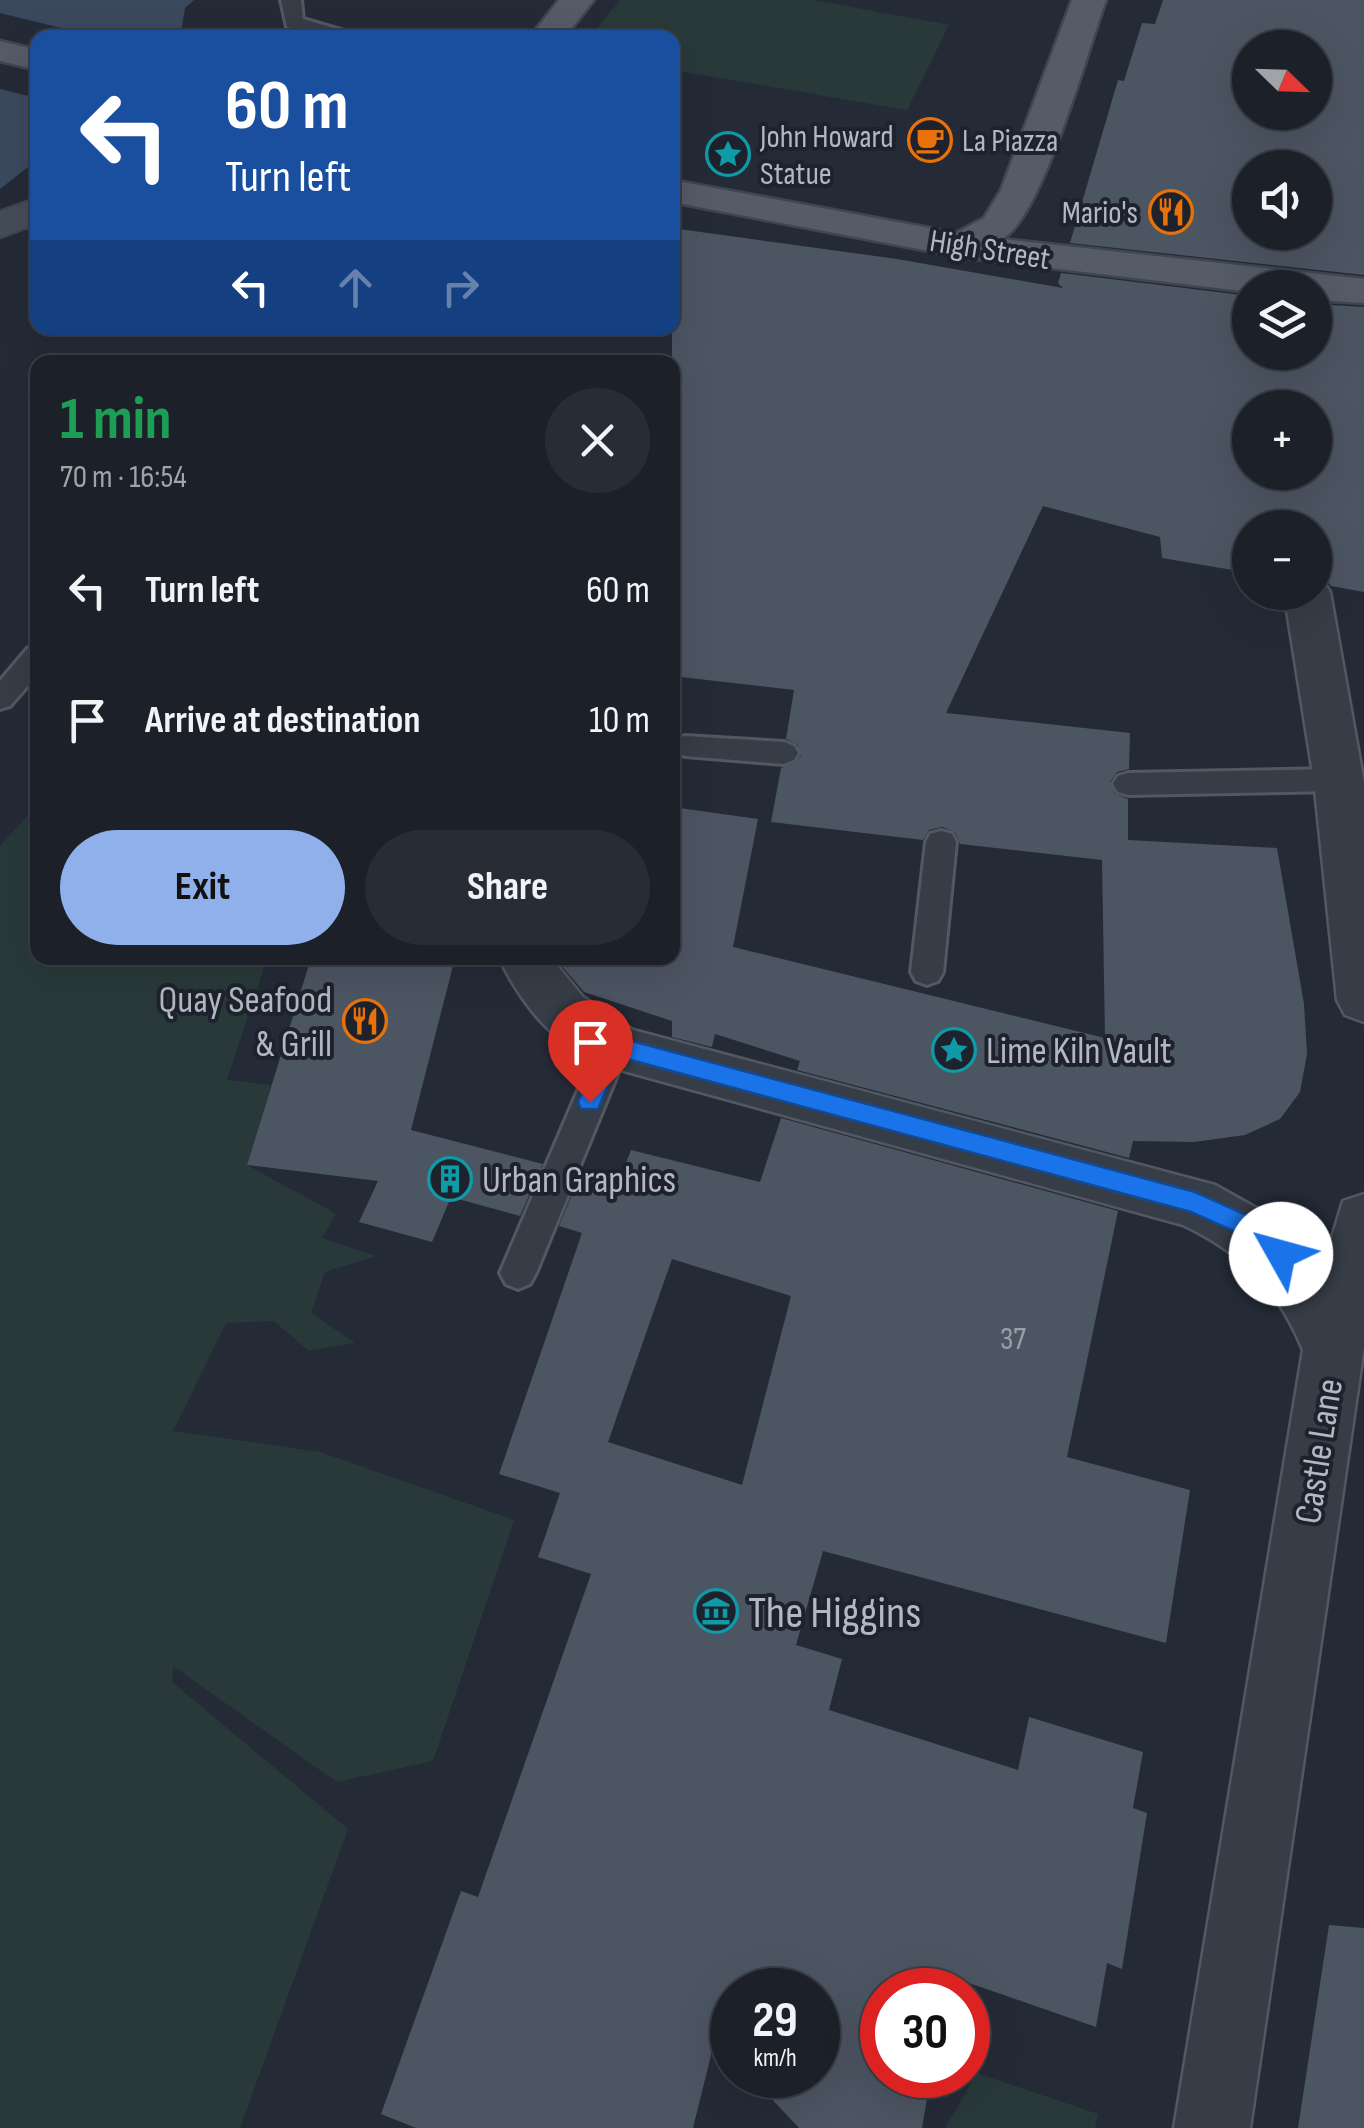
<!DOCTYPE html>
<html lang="en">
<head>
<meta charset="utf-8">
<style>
	:root { --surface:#1b2029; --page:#282d35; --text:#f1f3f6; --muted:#a0a3a8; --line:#393e46; --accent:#90b0eb }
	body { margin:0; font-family:"Sofia Sans Condensed",sans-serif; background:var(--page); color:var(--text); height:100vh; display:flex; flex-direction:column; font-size:38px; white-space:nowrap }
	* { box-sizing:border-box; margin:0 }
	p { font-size:32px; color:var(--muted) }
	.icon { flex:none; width:55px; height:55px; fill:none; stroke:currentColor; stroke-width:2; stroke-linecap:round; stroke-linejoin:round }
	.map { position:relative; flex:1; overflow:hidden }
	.details { position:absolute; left:30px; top:355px; width:650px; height:610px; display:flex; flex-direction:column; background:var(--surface); border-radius:20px; box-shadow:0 10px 40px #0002,0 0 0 2px var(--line) }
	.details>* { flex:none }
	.banner { position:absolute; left:30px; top:30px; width:650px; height:305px; border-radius:20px; box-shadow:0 10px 40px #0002,0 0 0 2px var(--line); background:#1a4fa0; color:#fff; overflow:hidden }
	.needle { width:65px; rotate:113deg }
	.fabs { position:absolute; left:1232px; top:30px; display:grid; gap:20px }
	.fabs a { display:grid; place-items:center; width:100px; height:100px; border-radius:50%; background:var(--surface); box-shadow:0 10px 40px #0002,0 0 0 2px var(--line); font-size:50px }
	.speed { position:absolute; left:710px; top:1968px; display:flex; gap:20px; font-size:50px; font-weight:700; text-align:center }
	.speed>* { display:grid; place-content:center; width:130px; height:130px; border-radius:50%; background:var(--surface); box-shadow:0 10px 40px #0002,0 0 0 2px var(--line); line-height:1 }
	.speed small { font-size:25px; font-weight:400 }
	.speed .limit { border:15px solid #d22; background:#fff; color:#111 }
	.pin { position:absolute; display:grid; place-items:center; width:85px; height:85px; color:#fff; margin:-102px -42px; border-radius:50% 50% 50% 0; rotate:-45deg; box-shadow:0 0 10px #0007 }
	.pin .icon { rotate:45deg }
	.me { position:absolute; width:110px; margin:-55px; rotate:308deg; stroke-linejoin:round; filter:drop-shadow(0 0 8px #0008) }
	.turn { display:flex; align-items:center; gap:35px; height:210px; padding:0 30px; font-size:45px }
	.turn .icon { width:130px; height:130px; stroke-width:2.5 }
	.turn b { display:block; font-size:70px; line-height:85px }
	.lanes { display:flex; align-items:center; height:95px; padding:0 30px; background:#0003; justify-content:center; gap:50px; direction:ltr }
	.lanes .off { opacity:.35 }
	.round { display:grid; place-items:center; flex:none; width:105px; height:105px; border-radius:52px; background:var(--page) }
	.headline { display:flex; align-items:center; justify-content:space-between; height:170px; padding:0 30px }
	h1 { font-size:60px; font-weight:700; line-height:75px; color:#1e9e55 }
	.cta { display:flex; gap:20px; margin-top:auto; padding:20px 30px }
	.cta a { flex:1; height:115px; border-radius:60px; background:var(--accent); color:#111; font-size:40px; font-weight:700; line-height:115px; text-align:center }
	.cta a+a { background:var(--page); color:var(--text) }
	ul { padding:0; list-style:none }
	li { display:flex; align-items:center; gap:30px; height:130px; padding:0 30px }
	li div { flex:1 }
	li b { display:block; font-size:38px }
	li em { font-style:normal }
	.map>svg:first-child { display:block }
</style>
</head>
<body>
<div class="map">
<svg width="1364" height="2128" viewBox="0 0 1364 2128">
	<rect width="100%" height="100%" fill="#242b37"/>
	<!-- green -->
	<path fill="#29393a" d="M620,0h193l136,25 -42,85 -234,-40 -1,-32 -82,-1z
		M37,805l1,153h229l-40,122 44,5 -24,80 89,49 -14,24 54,18 -51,16 -14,41 44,30 -46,8 -35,-30 -48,2 -53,108 147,21 194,68 -81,241 -96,21 -164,-116 -1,16 176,147 -108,299h-240v-1282z
		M977,2073l121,41 -3,14h-150z"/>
	<!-- water -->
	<path fill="#3b495e" d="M0,0h194l-9,8 -5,29 -142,1 -1,122 -37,29z"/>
	<!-- pier -->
	<path fill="#242b37" d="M0,13l98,24 -60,1 -1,60 -37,-9z"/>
	<!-- building -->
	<path fill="#4c5562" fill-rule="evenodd" d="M1163,0h201v275l-294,-32 48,-163 6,1 18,-58 13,1zM1250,48h65v64h-65zM1250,168h65v64h-65z
		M672,228l225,31 166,29 -5,-5 3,-10 189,23v56h65v-48l49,3v285l-33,-6 -7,-9 -9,-1v-48h-65v45l-88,-15 -2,-21 -117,-31 -97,207 184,20 -1,36 -12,3 -7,10 5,12 13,5v41l149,8 27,156 3,50 -7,38 -20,27 -35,16 -51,7 -61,-1 -4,17 -332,-88 3,-9 -85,-27 -3,13 -40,-10v-16l-88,-29 -29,-34h117v-151l86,12 -25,128 372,91 -3,-178 -142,-16 -5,-12 -13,-5 -13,3 -6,10 -152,-18 10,-54 14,-5 6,-8 -4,-11 -11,-5 8,-49 -122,-14zM1250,408h65v64h-65z
		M311,958h144l-44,172 132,34 -23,52 -69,-19 -19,45 -73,-20 19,-41 -131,-16z
		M781,1118l337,93 -51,246 123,33 -24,153 -343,-92 -27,94 46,14 -13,51 189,60 11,-53 114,35 -10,56 14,5 -25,156 -15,-6 -11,64 -147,-51 -3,14h-64v85h49l-9,53h-123l-50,-53h69v-85h-86v68l-17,-19 -22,89h-277l-35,-14 80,-223 17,6 113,-323 -53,-17 22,-64 -61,-19 83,-241 -23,-7 22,-53 37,10 13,-33 129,32zM672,1259l119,37 -49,189 -134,-43z
		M1329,1925l35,3v200h-66z"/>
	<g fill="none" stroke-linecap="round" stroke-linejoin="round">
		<!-- lane casing -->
		<g stroke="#525862" stroke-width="6">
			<path id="lane" d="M281,0h20l2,19 65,19h-38l-43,-11z
				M38,645v29l-28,32 -10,3v-28l28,-33z
				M685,736l99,6 10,4 4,7 -4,7 -10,4 -99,-8 -13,-7 3,-10z
				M1339,769l10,3 5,8 -5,8 -10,3 -211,4 -10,-3 -5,-8 5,-8 10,-3z
				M941,831l11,3 4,8 -13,130 -5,9 -11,4 -11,-4 -5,-9 15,-130 4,-8z
				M613,1033l11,4 5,9 -93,227 -6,11 -12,5 -12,-5 -6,-11 97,-227 5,-9z"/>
		</g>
		<!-- street casing -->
		<g stroke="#525862" stroke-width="5">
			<path id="street" d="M1315,579l8,2 7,11 34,191v239l-19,-7 -8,-15 -23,-220 -30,-188h31z
				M499,958h52l32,39 50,33 582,155 72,40 36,42 20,-66 21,-7v153l-114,781h-76l129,-778c-25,-61 -61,-97 -120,-125l-581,-160c-51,-24 -78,-57 -103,-107z"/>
		</g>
		<!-- secondary casing -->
		<g stroke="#404650" stroke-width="5">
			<path id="secondary" d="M38,198v25l-38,14v-25z"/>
		</g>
		<!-- primary casing -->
		<g stroke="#404650" stroke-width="5">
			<path id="primary" d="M559,0h35l-30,38h-35z
				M1072,0h34c-18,49 -64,218 -104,239l362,40v24l-49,-3v-12h-65v4l-289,-35 -289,-55v-22l284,53 28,-15 17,-28z
				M0,41l38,9v20l-38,-9z"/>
		</g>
		<!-- lane -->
		<use href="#lane" fill="#373d47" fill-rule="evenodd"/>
		<!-- street -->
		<use href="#street" fill="#373d47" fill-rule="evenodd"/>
		<!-- secondary -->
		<use href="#secondary" fill="#464d5a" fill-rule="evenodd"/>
		<!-- primary -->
		<use href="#primary" fill="#555c67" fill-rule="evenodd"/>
	</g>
	<!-- route -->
	<path fill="#1a73e8" stroke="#114b97" stroke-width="2.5" d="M613,1036l582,156 58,26 40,36 -12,11 -45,-33 -45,-20 -571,-155 -22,52h-17l-3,-7 27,-63z"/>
	<!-- icons -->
	<defs>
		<g id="cafe-ring" transform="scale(2.25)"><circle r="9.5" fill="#1d222c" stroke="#e8710a" stroke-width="1.5"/><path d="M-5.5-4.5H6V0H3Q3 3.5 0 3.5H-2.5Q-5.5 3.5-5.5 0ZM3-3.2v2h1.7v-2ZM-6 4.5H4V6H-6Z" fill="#e8710a"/></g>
		<g id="sight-ring" transform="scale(2.25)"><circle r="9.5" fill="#1d222c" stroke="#0f9aa8" stroke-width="1.5"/><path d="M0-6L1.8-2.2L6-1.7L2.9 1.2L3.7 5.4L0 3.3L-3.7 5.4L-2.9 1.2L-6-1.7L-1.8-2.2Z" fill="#0f9aa8"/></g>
		<g id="restaurant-ring" transform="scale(2.25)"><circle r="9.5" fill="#1d222c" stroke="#e8710a" stroke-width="1.5"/><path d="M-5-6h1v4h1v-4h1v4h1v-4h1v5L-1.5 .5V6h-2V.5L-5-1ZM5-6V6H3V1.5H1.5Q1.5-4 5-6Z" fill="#e8710a"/></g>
		<g id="building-ring" transform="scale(2.25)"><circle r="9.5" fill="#1d222c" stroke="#0f9aa8" stroke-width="1.5"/><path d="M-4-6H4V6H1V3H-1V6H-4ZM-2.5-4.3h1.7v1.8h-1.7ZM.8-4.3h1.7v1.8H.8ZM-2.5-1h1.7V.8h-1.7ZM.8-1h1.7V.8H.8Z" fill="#0f9aa8"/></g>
		<g id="museum-ring" transform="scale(2.25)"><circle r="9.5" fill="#1d222c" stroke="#0f9aa8" stroke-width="1.5"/><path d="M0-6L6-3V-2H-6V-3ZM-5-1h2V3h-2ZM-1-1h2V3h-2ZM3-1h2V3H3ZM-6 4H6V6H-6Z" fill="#0f9aa8"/></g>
	</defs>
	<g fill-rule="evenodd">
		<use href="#cafe-ring" x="930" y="140"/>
		<use href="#sight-ring" x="728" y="154"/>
		<use href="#restaurant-ring" x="1171" y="212"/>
		<use href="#restaurant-ring" x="365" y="1021"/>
		<use href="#sight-ring" x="954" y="1050"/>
		<use href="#building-ring" x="450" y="1179"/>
		<use href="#museum-ring" x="716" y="1611"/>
	</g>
	<g text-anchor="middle" stroke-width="8" stroke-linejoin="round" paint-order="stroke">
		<!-- far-poi labels -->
		<g font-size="32" fill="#b2b8c3" stroke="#1d222c" text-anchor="start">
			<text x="760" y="147">John Howard<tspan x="760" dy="37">Statue</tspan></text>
			<text x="962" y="151">La Piazza</text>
			<text x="1138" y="223" text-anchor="end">Mario's</text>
		</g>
		<!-- far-street labels -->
		<g font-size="32" fill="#b2b8c3" stroke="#1d222c">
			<text transform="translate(990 249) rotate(9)" y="11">High Street</text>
		</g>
		<!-- number labels -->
		<g font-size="32" fill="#989fab">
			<text x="1013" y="1349">37</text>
		</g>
		<!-- poi labels -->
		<g font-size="38" fill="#b2b8c3" stroke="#1d222c" text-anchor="start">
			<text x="332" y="1012" text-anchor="end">Quay Seafood<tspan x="332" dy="44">&amp; Grill</tspan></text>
			<text x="986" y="1063">Lime Kiln Vault</text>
			<text x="482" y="1192">Urban Graphics</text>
		</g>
		<!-- street labels -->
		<g font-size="38" fill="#b2b8c3" stroke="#1d222c">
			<text transform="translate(1318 1451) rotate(-81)" y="13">Castle Lane</text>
		</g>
		<!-- near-poi labels -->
		<g font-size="45" fill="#b2b8c3" stroke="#1d222c" text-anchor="start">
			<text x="748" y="1627">The Higgins</text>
		</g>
	</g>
</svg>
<div class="fabs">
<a><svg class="needle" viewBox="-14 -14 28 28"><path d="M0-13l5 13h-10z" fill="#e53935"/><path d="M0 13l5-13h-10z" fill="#a0a3a8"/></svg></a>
<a><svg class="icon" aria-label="sound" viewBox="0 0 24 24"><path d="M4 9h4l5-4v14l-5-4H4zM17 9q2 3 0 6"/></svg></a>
<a><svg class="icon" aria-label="layers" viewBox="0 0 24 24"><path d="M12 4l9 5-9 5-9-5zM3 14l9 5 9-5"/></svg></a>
<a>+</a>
<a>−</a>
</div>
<div class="speed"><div>29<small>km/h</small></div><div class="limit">30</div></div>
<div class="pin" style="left:590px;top:1102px;background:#d93025"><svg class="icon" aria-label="arrive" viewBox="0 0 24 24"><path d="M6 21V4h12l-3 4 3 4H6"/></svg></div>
<svg class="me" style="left:1281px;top:1254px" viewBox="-20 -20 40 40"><circle r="19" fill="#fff"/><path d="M0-13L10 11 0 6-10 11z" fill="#1a73e8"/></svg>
<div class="banner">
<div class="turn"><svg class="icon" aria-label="left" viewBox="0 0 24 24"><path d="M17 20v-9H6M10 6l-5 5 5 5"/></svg><div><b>60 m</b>Turn left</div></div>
<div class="lanes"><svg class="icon" aria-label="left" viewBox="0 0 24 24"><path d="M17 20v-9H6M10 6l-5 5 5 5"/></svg><svg class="icon off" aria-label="ahead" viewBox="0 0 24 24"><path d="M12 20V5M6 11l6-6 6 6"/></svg><svg class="icon off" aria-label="right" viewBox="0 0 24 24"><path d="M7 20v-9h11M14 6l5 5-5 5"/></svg></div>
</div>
<section class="details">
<div class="headline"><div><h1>1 min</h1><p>70 m · 16:54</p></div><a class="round"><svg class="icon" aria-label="close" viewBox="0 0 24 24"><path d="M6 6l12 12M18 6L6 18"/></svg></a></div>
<ul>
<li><svg class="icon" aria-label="left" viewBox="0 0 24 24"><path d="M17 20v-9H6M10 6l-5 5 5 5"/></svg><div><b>Turn left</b></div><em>60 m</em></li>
<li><svg class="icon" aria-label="arrive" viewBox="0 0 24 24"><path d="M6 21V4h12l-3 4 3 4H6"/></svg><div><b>Arrive at destination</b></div><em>10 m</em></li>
</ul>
<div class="cta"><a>Exit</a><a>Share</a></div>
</section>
</div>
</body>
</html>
